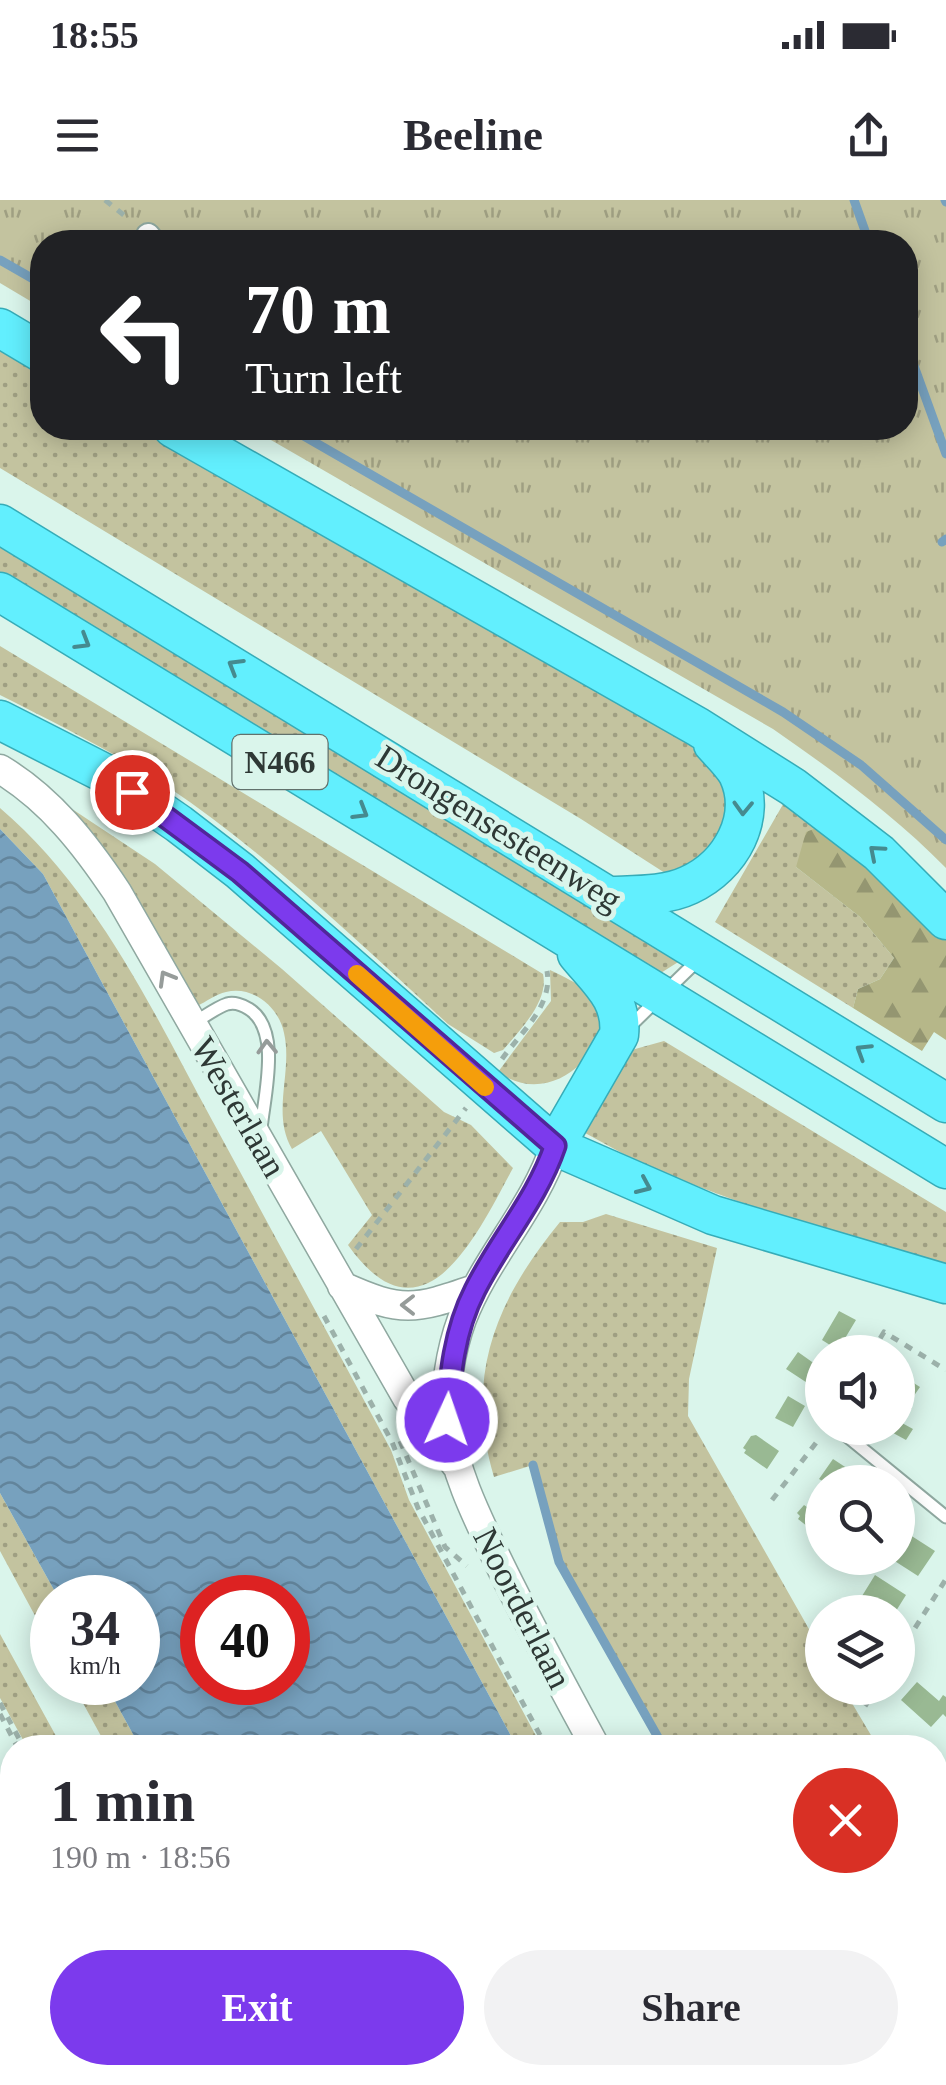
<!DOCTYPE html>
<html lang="en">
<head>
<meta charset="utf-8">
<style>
	:root { --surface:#fff; --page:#f2f2f3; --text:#2b2b33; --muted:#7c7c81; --accent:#7c3aed }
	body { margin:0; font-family:"Times New Roman",serif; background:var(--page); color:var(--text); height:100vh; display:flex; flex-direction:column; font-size:38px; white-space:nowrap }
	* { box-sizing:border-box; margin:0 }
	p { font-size:32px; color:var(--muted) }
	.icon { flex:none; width:55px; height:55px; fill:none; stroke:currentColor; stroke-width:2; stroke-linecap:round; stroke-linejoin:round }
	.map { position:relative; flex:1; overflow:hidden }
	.side { position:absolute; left:0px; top:1535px; width:948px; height:350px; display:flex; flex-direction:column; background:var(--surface); border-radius:40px 40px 0 0; box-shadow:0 5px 25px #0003 }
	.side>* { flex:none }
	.top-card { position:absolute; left:30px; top:30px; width:888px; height:210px; border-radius:40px; box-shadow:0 5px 25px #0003; background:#202124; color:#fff; overflow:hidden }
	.fabs { position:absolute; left:805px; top:1135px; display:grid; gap:20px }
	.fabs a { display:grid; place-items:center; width:110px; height:110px; border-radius:50%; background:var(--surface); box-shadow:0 5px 25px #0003; font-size:50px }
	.speed { position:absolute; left:30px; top:1375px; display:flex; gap:20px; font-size:50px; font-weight:700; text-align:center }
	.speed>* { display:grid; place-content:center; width:130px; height:130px; border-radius:50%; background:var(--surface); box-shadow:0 5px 25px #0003; line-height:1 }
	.speed small { font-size:25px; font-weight:400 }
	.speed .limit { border:15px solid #d22; background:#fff; color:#111 }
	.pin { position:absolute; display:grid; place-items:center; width:85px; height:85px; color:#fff; margin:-42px; border:5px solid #fff; border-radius:50%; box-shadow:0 2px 10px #0007 }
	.me { position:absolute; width:110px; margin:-55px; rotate:3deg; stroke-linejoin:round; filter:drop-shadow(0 0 8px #0008) }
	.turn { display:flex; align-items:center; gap:35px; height:210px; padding:0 50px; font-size:45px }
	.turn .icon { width:130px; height:130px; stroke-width:2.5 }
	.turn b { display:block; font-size:70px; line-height:85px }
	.round { display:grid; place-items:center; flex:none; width:105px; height:105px; border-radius:52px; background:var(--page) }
	.summary { display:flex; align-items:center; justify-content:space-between; height:170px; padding:0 50px }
	h1 { font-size:60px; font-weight:600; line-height:75px }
	.action { display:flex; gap:20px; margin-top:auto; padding:20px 50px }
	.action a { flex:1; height:115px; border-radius:60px; background:var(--accent); color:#fff; font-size:40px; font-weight:600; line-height:115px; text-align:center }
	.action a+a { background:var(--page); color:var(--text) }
	.status { display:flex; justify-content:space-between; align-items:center; height:70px; padding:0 50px; background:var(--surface); direction:ltr }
	.status svg { height:28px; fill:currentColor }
	header { display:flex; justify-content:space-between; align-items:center; height:130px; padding:0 50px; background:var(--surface); font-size:45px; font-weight:600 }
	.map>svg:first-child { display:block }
</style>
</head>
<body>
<div class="status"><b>18:55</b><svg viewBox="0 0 49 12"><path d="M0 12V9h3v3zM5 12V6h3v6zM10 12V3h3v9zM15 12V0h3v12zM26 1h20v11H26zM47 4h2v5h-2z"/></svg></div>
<header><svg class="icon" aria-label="menu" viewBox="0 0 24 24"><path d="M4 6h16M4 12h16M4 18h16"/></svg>Beeline<svg class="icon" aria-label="share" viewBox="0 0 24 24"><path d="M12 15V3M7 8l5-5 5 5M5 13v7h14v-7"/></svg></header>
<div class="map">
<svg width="946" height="1885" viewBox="0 0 946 1885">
	<defs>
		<pattern id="grass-dots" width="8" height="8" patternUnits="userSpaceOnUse" patternTransform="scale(2.5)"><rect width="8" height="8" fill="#c3c39f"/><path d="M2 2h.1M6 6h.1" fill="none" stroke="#9f9f82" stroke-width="1.8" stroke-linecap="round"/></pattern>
		<pattern id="forest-firs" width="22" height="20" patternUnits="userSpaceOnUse" patternTransform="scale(2.5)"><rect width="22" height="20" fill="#b6b789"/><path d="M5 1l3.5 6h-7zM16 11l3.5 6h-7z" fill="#949671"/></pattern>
		<pattern id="park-tufts" width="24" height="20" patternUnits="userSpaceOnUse" patternTransform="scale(2.5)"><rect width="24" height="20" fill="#c3c39f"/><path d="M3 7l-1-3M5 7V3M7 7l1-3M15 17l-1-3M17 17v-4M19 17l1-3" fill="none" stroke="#9f9f82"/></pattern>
		<pattern id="water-waves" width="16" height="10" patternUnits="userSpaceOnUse" patternTransform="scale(2.5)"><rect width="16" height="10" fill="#77a1be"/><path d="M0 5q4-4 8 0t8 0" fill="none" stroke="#62849b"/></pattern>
	</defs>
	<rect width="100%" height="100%" fill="#daf5eb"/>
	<!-- grass -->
	<path fill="url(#grass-dots)" d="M0,149l42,25v54h95l549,313c12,13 29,27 36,43 18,40 -20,80 -57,89l-84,-54 -581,-351z
		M0,341l683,418 -27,17 -656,-402z
		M0,446l543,328c6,27 -23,56 -40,76l-9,3 -46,-29c-90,-82 -179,-169 -280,-237 -54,-35 -111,-63 -168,-92z
		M793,587l44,33 -41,47 64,50 34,41 -14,21 -22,10 -5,19 -138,-86z
		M63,603l92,61 127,105 162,143 27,13 42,43c-36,67 -90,183 -165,77l24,-30 -51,-84 -29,18c-21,-36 1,-77 -8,-116 -5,-26 -32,-48 -58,-41 -10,2 -20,10 -29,14z
		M0,608c97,83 153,203 213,314 59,109 119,219 178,328l18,50 133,247h-25l-474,-873 -43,-45z
		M550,770c12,6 30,14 40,23 38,38 -31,123 -92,79l53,-71z
		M664,841l282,171v54l-190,-58 -105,-39 -75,-41 52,-77z
		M606,1014l111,34 -28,131 -1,37 134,236v36h21l35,59h-215l-104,-185 -26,-97 -39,12c-30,-101 2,-177 66,-255h23z
		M0,1293l58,104 -6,1v49l-52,-96z
		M0,1434l62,113h-35l-27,-49z
		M72,1483h33l35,64h-33z
		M935,1646l11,19v123l-11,16z"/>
	<!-- forest -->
	<path fill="url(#forest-firs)" d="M837,620l109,100v120l-12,-8 -12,19 -69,-43 5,-19 22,-10 14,-21 -34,-41 -64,-50 10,-35z"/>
	<!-- park -->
	<path fill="url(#park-tufts)" d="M0,0h946v668c-52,-53 -111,-96 -173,-139l-523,-301h655v-186h-863v66l-42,-25z
		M0,1667l12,23v182l100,1 7,12h-119z"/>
	<!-- water -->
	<path fill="url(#water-waves)" fill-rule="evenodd" d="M0,629l43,45 474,873h-377l-35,-64 33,-1v-84l-80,-1 -58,-104zM202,1398h86v84h-86z
		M693,1873l6,12h-376l-7,-12z"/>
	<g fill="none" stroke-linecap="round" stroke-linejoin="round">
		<!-- stream -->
		<path stroke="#77a1be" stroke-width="9" d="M854,0l15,42
			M945,0l1,2
			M0,60l42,24
			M905,141l41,113
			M290,228l493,284 78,53 85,75
			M942,342l4,-3
			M533,1265l26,97 105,186
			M843,1872l7,13"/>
	</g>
	<!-- building -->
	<path fill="#99b993" d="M839,1111l17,9 -18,30 -16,-10z
		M798,1152l24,17v14l-4,7 -32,-21z
		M898,1173l22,14 -9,13 -13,-9z
		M788,1196l17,10 -12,21 -18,-9z
		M898,1199l14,9 -10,15 11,6 -7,11 -22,-12h14z
		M756,1235l23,16 -12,18 -23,-16 2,-3 -3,-2 8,-12z
		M833,1259l35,23h-44l-5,-3z
		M804,1305l18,12v21l-24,-19 2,-3 -3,-3z
		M907,1333l28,18 -17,25 -28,-18h8v-8z
		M875,1375l31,20 -10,16 -22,-14 -3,6 -9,-7z
		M917,1482l22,19 4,-6 3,2v20l-3,-3 -12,13 -30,-27z
		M943,1578l3,3v28l-11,-9v-13z"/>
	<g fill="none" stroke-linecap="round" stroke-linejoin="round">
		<!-- service casing -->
		<g stroke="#8fa8a0" stroke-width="15">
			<path id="service" d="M192,824c11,-6 23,-16 35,-20 7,-2 16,1 22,5 33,21 15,87 12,120
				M628,828l70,-68
				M837,1228l109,89"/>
		</g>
		<!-- minor casing -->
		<g stroke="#8fa8a0" stroke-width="26">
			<path id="minor" d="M148,35l6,7"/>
		</g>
		<!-- tertiary casing -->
		<g stroke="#8fa8a0" stroke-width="31">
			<path id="tertiary" d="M0,569c50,30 85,75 117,123l290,506 49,67
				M555,946c-21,63 -69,111 -93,173 -11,30 -19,73 -14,105 7,49 28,91 49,135 31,64 65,126 99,189
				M342,1086c60,27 72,24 133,3
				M0,1622l12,24
				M135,1872l7,13
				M771,1872l7,13"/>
		</g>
		<!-- trunk casing -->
		<g stroke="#36acb8" stroke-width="41">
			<path id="trunk" d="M0,128l42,25
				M173,228l525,299 95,60 86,66 67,67
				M0,324l946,579
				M0,392l946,577
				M0,520l108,55 71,49 61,47 315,275 158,69 233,69
				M611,696c25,-1 55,0 78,-11 42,-19 69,-68 49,-111 -6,-11 -17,-21 -25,-30
				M555,946l64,-111c4,-36 -20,-54 -42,-81"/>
		</g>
		<!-- path -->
		<path stroke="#9cb1aa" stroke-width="5" stroke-dasharray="8 8" stroke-linecap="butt" d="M105,0l25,20
			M502,859c19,-27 51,-53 45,-88
			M356,1049l110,-141
			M324,1116l68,126 26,66 129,240
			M872,1152l12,-20 62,38
			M400,1241l45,106 22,19
			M772,1300l47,-61
			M898,1455l48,-76
			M0,1503l24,45
			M865,1506l12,-18
			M0,1514l18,34
			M0,1704l12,23
			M91,1872l7,13
			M194,1872l7,13
			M200,1872l7,13
			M722,1872l6,13"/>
		<!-- service -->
		<use href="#service" stroke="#fff" stroke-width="11"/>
		<!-- minor -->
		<use href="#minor" stroke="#fff" stroke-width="22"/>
		<!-- tertiary -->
		<use href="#tertiary" stroke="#fff" stroke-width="28"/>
		<!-- trunk -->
		<use href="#trunk" stroke="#62effe" stroke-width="38"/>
	</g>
	<!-- one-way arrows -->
	<defs><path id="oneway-chevron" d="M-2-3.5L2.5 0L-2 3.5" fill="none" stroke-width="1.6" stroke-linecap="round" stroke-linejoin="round" transform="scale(2.5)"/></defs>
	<g stroke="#458a8f">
		<use href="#oneway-chevron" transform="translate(83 442) rotate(31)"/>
		<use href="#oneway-chevron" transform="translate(235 466) rotate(-149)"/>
		<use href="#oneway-chevron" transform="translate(743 608) rotate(92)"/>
		<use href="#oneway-chevron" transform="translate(361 612) rotate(31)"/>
		<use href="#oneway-chevron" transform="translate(876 652) rotate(-139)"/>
		<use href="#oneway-chevron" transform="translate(863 851) rotate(-148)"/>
		<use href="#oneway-chevron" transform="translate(644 986) rotate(24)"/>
	</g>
	<g stroke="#969c9a">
		<use href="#oneway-chevron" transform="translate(166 778) rotate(-120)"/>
		<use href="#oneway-chevron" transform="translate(267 847) rotate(-92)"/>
		<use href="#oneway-chevron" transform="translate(408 1105) rotate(-180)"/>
	</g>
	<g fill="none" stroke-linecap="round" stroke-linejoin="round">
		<!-- route casing -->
		<g stroke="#51269a" stroke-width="25">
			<path id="route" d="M132,592l108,80 315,274c-18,53 -55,94 -80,144 -21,41 -25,85 -28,130"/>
		</g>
		<!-- route -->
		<use href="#route" stroke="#7c3aed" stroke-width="18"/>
		<!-- slow -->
		<path stroke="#f59e0b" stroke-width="18" d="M357,774l128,113"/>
	</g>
	<g text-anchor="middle" stroke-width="10" stroke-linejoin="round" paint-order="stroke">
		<!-- shield labels -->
		<rect fill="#daf5eb" stroke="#62716c" stroke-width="2.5" x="232.5" y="535" width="95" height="54" rx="8"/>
		<g font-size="32" font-weight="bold" fill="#2e3835">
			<text x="280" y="573">N466</text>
		</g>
		<!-- street labels -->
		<g font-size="35" fill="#2e3835" stroke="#daf5eb">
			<text transform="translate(499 628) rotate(32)" y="12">Drongensesteenweg</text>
			<text transform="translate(239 907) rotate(60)" y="12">Westerlaan</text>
			<text transform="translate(523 1408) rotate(63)" y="12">Noorderlaan</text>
		</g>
	</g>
</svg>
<div class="fabs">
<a><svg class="icon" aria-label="sound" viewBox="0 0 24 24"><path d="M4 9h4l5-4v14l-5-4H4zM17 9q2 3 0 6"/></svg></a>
<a><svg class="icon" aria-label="search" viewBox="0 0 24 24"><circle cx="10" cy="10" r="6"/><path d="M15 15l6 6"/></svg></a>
<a><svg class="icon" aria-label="layers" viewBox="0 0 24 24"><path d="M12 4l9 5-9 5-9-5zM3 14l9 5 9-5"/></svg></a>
</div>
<div class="speed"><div>34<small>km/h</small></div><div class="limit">40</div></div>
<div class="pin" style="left:132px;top:592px;background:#d93025"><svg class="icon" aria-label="arrive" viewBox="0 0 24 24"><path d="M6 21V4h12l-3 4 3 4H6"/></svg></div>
<svg class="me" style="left:447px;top:1220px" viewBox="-20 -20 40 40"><circle r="17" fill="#7c3aed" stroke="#fff" stroke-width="3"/><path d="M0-11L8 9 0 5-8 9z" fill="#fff"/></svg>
<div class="top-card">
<div class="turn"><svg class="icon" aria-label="left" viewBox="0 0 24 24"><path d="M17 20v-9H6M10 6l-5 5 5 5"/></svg><div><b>70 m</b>Turn left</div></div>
</div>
<section class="side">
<div class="summary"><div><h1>1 min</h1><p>190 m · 18:56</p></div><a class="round" style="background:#d93025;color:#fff"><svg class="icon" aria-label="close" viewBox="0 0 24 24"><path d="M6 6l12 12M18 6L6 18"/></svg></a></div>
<div class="action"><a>Exit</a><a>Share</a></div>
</section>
</div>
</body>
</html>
